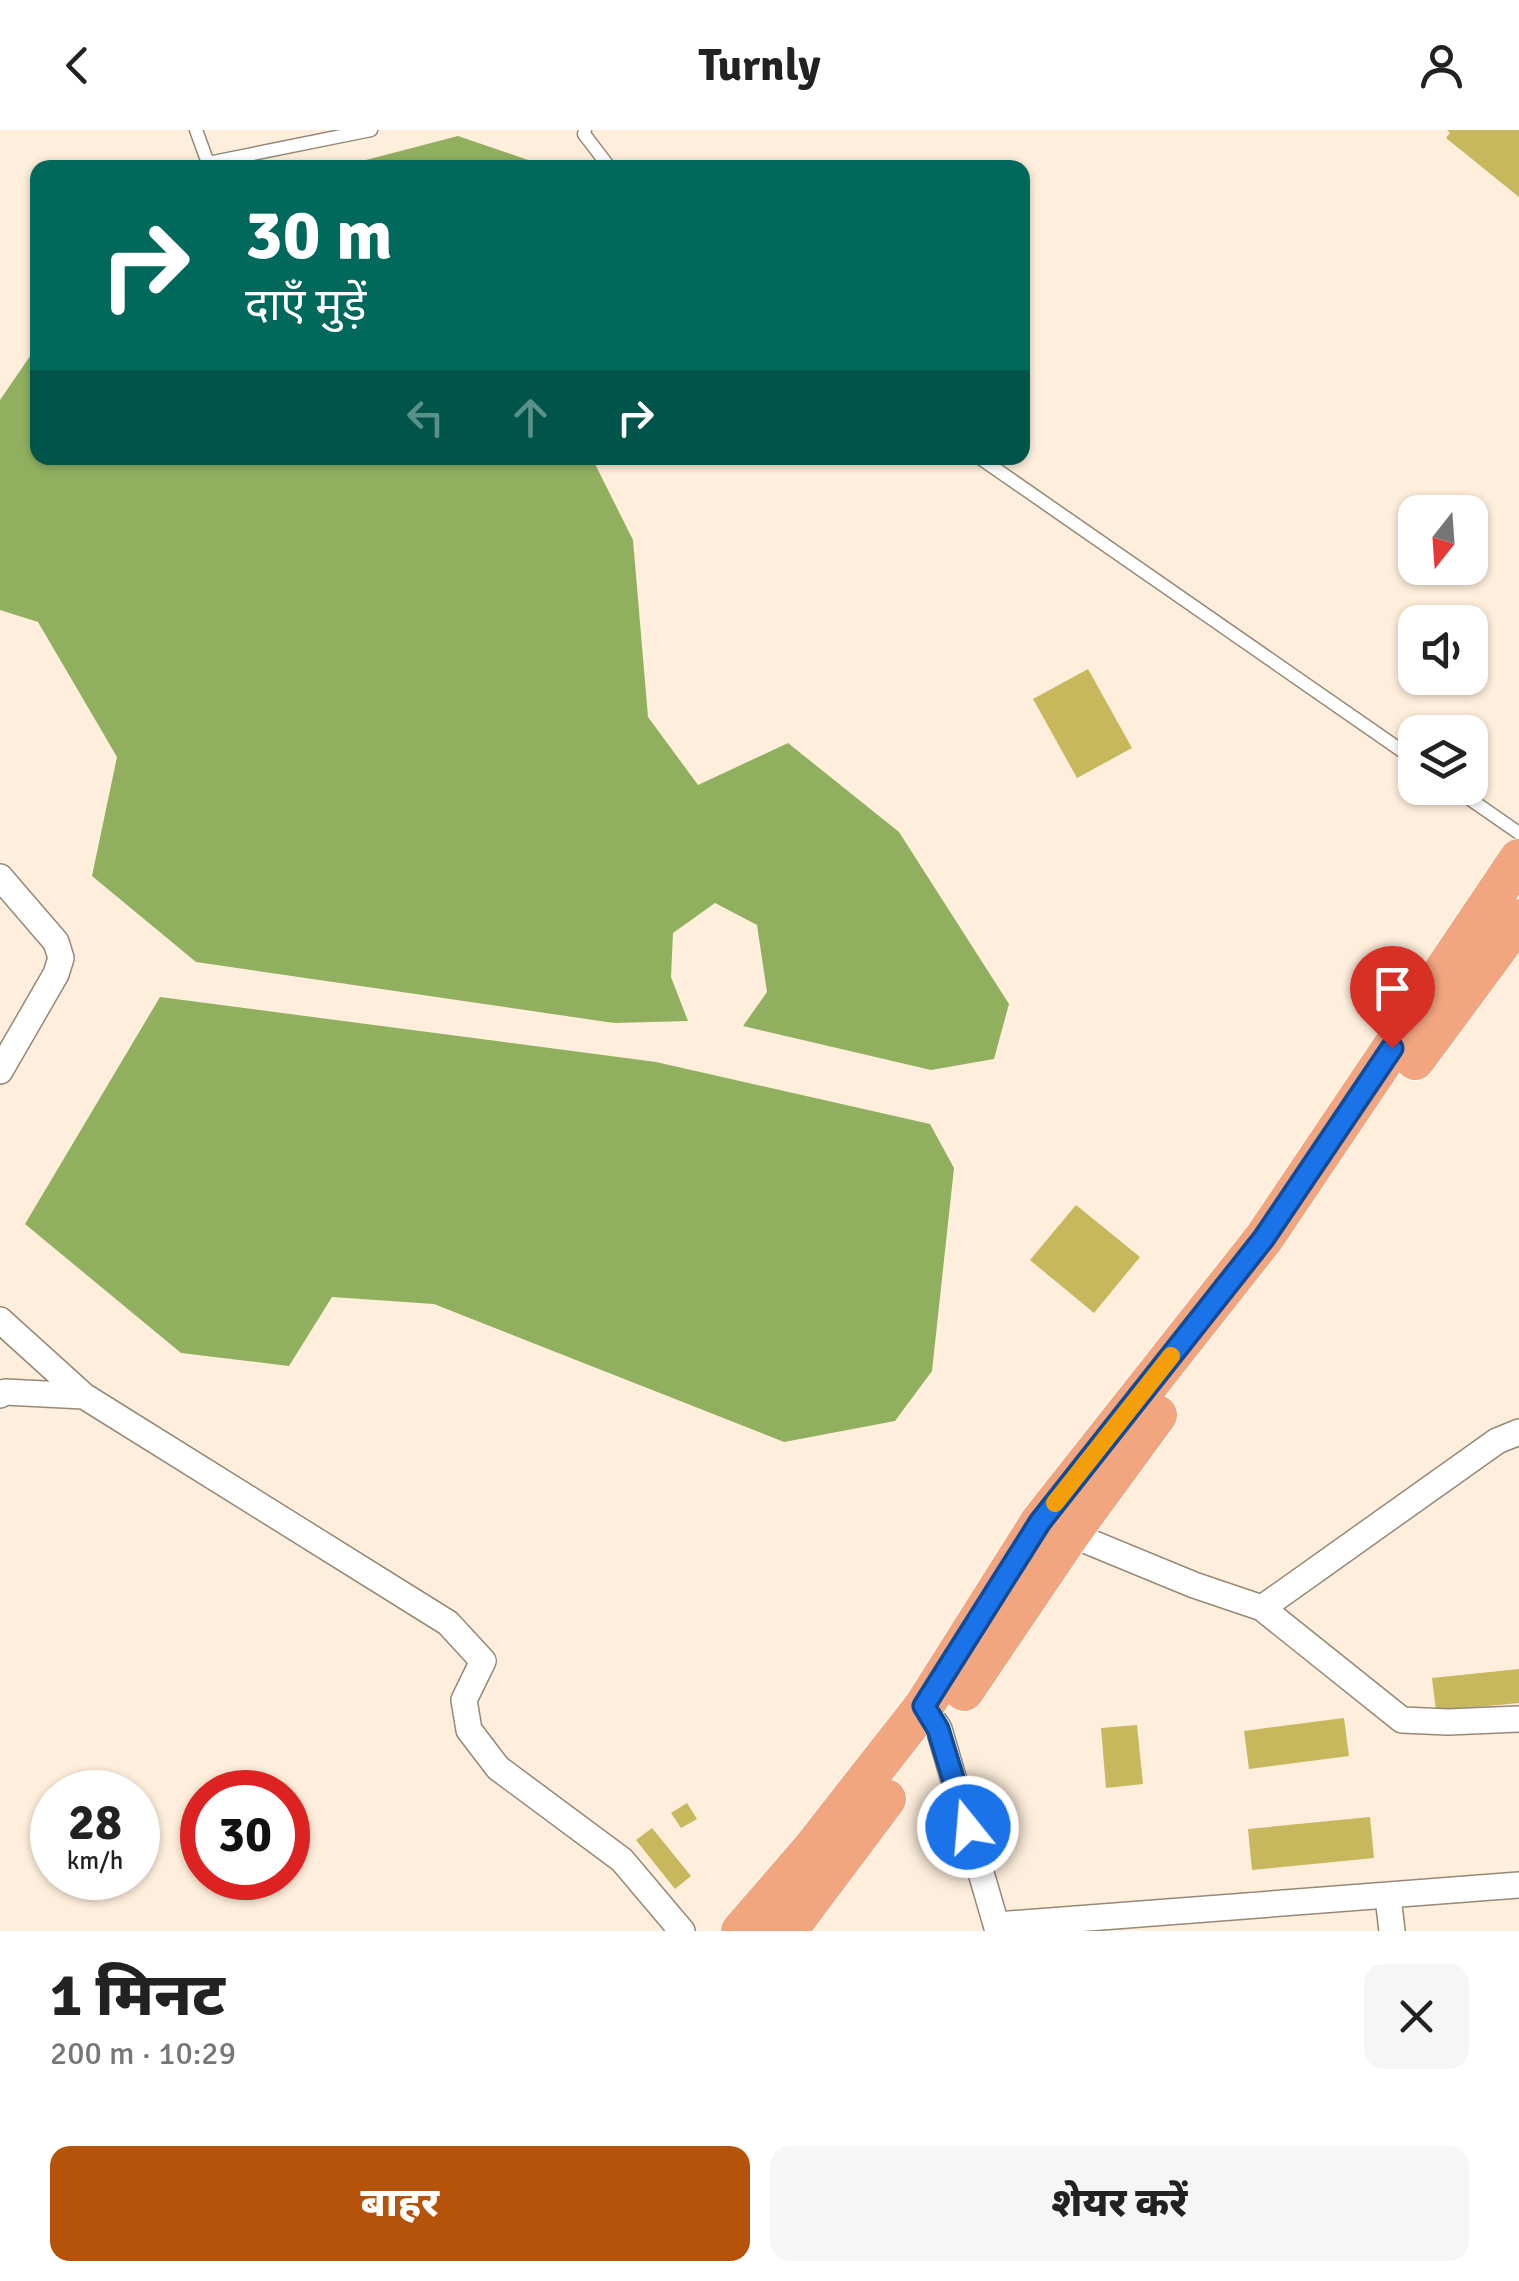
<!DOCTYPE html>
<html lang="hi">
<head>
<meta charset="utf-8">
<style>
	:root { --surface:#fff; --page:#f6f6f6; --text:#222; --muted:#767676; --accent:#b45309 }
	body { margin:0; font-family:Signika,"Noto Sans Devanagari",sans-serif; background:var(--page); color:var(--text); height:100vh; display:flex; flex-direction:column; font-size:38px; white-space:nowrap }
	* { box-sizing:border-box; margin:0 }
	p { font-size:32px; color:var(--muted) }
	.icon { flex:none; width:55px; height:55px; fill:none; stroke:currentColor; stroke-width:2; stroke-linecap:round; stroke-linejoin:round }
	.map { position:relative; height:1801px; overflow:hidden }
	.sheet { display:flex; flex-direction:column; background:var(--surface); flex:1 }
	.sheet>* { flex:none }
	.top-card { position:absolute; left:30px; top:30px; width:1000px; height:305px; border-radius:20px; box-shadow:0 2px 8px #0004; background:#00695c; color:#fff; overflow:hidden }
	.needle { width:65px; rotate:197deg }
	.fabs { position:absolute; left:1398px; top:365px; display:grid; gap:20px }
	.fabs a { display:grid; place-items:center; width:90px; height:90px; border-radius:20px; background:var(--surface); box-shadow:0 2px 8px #0004; font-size:50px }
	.speed { position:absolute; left:30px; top:1640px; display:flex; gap:20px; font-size:50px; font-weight:700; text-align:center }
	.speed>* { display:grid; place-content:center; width:130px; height:130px; border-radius:50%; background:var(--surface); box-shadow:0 2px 8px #0004; line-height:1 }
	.speed small { font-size:25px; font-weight:400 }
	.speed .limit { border:15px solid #d22; background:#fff; color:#111 }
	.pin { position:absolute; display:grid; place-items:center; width:85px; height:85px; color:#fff; margin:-102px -42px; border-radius:50% 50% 50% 0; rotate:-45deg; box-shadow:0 0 10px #0007 }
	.pin .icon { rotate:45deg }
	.me { position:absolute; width:110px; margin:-55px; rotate:343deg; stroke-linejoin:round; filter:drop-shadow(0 0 8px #0008) }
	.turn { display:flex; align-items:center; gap:35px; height:210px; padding:0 50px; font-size:45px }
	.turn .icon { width:130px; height:130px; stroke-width:2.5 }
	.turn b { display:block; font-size:70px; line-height:85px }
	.lanes { display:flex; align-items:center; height:95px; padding:0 50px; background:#0003; justify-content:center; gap:50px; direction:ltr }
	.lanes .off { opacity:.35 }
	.round { display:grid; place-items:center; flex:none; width:105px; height:105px; border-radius:20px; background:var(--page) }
	.overview { display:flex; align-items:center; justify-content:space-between; height:170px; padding:0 50px }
	h1 { font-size:60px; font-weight:800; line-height:75px }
	.primary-button { display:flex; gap:20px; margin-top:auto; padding:20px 50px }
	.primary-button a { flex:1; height:115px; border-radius:20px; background:var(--accent); color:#fff; font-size:40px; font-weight:800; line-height:115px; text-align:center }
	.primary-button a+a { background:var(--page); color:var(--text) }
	header { display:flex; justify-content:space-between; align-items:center; height:130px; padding:0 50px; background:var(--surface); font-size:45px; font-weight:800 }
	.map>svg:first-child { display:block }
</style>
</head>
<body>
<header><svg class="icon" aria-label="back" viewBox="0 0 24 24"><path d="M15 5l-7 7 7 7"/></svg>Turnly<svg class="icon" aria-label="person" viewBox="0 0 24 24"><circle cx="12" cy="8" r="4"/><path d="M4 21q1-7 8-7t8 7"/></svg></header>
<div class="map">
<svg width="1519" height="1801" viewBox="0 0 1519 1801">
	<rect width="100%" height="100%" fill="#feeedb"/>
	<!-- water -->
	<path fill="#90b060" d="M458,6l73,25 5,6h-197z
		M37,216l1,112h554l41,82 15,177 50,68 90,-42 111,89 110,172 -15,55 -63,11 -188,-44 24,-34 -10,-67 -42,-22 -42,30 -2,44 17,44 -74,2 -418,-61 -104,-86 25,-119 -79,-135 -38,-12v-210z
		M160,867l496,65 274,62 24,44 -22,203 -37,50 -111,21 -350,-138 -102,-7 -43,69 -108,-13 -156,-129z"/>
	<!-- building -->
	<path fill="#c7b75d" d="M1447,0h72v67l-73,-59 4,-5z
		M1088,539l44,79 -55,30 -44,-79z
		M1076,1075l64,52 -46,56 -64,-53z
		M1519,1539v34l-83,8 -4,-33z
		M1344,1588l5,38 -100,13 -5,-38z
		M1137,1595l6,59 -37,4 -5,-60z
		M687,1673l10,16 -16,9 -10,-15z
		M1370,1687l4,41 -122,12 -4,-41z
		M652,1698l39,48 -16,13 -39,-49z"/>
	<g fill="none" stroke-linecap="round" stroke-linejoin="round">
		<!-- service casing -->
		<g stroke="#968877" stroke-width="15">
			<path id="service" d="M196,0l12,33 163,-33
				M585,0l-1,4 26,34
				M980,328l435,302
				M1454,658l65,45"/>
		</g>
		<!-- minor casing -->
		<g stroke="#968877" stroke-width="28">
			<path id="minor" d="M0,747l56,65 5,16 -5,16 -56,97
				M0,1190l84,76
				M0,1265l5,-3 79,4 364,227 35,38 -19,39 5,30 29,38 124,92 60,71
				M1058,1399l136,56 68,23 140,112 46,2 71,-3
				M1262,1478l235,-167 22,-9
				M924,1576l15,23 59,202
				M1388,1767l4,34
				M997,1795l522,-40"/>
		</g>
		<!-- primary casing -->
		<g stroke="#fff" stroke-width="42">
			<path id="primary" d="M1415,930l104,-141
				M964,1561l106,-157 87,-119
				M741,1801l71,-82 112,-143 116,-184 224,-284 255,-379
				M787,1801l99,-132"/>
		</g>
		<!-- service -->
		<use href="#service" stroke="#fff" stroke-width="12"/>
		<!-- minor -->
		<use href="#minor" stroke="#fff" stroke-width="25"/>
		<!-- primary -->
		<use href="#primary" stroke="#f2a680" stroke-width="40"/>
	</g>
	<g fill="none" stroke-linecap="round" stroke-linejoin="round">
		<!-- route casing -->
		<g stroke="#114b97" stroke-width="25">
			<path id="route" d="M968,1697l-30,-98 -14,-23 116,-184 224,-284 128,-190"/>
		</g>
		<!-- route -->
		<use href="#route" stroke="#1a73e8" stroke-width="18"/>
		<!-- slow -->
		<path stroke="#f59e0b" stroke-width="18" d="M1055,1373l116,-147"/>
	</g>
</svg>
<div class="fabs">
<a><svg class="needle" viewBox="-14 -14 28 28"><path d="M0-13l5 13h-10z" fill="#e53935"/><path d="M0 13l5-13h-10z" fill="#767676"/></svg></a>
<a><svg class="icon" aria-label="sound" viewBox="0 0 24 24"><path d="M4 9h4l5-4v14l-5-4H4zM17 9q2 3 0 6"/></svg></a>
<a><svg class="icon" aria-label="layers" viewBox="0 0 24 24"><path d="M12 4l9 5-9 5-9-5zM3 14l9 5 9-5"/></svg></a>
</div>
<div class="speed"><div>28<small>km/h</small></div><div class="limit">30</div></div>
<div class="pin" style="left:1392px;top:918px;background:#d93025"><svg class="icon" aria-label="arrive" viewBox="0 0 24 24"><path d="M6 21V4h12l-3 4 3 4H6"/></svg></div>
<svg class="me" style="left:968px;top:1697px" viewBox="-20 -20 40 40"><circle r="17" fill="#1a73e8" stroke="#fff" stroke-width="3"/><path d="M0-11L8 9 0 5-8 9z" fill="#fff"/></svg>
<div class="top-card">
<div class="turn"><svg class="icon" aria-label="right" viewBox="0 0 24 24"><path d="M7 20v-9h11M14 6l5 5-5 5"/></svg><div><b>30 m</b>दाएँ मुड़ें</div></div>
<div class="lanes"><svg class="icon off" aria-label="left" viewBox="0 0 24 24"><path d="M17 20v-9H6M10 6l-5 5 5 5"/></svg><svg class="icon off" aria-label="ahead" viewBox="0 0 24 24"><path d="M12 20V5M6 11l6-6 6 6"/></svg><svg class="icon" aria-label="right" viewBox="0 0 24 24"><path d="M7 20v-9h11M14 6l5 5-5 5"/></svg></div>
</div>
</div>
<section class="sheet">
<div class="overview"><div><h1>1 मिनट</h1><p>200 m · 10:29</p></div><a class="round"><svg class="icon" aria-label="close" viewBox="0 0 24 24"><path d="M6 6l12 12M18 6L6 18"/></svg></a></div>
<div class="primary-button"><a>बाहर</a><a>शेयर करें</a></div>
</section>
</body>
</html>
